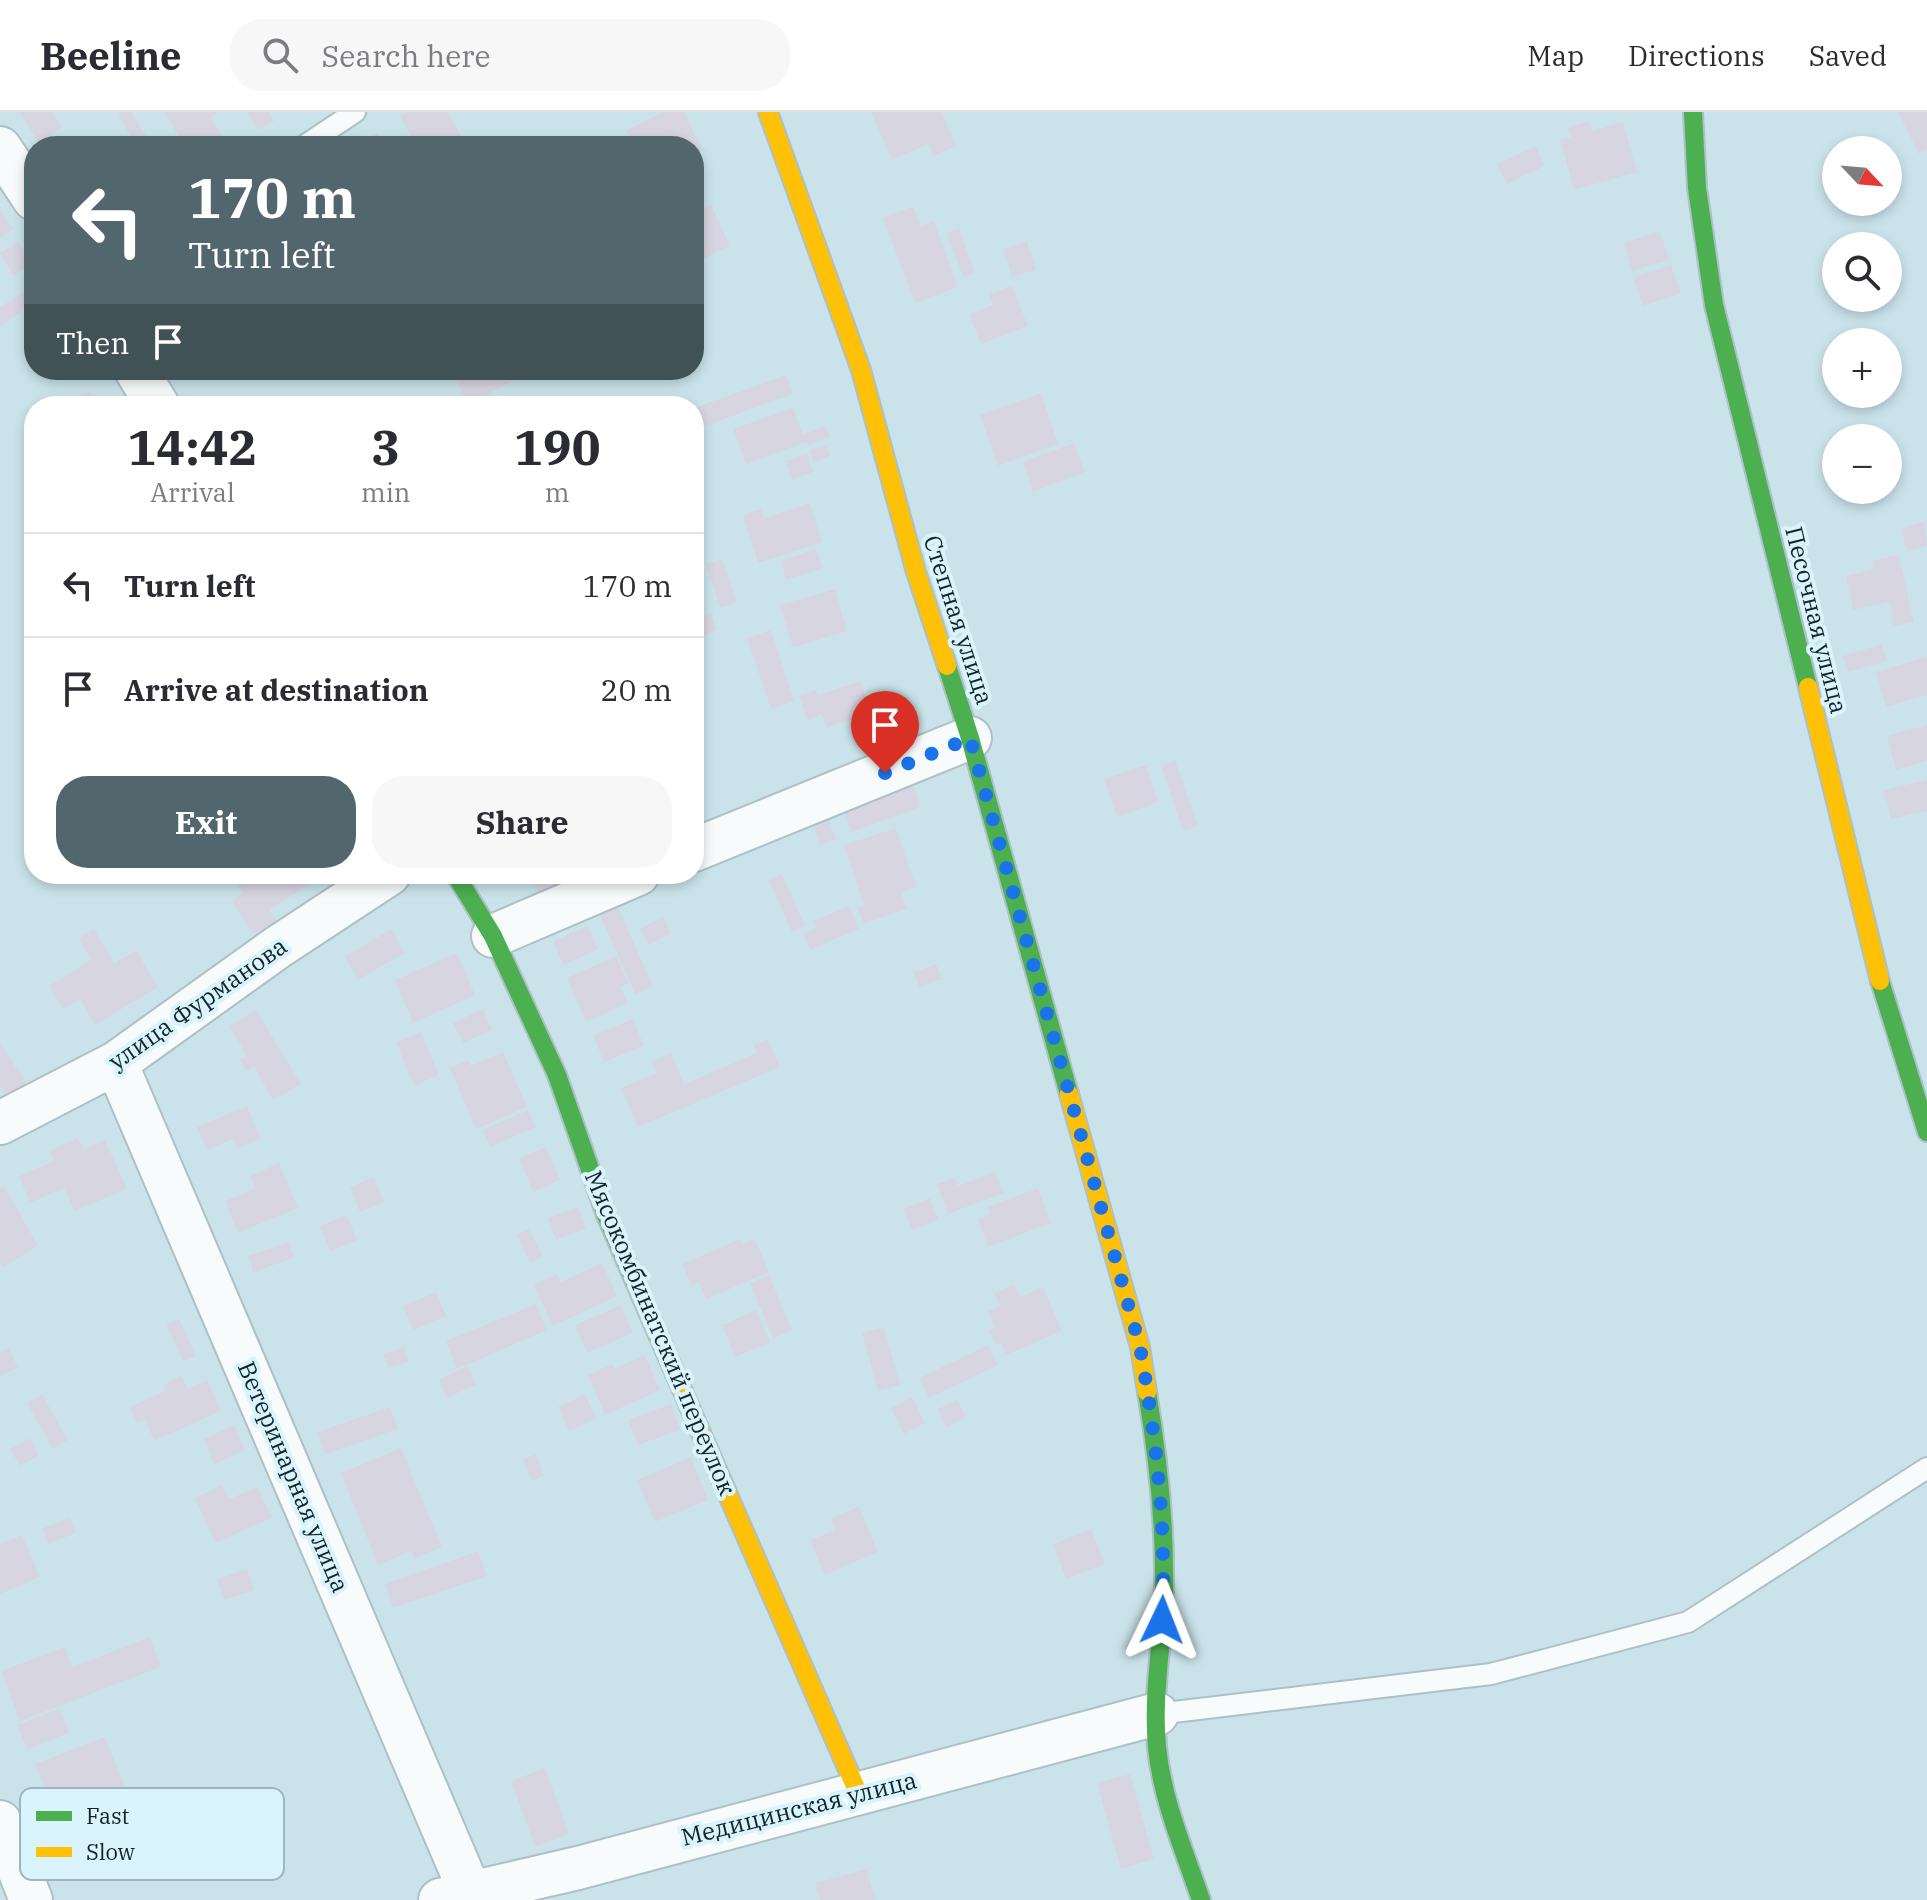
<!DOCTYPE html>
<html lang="en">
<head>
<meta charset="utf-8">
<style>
	:root { --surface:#fff; --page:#f7f7f7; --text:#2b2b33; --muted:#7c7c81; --line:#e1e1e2; --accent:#52676d }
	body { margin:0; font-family:"IBM Plex Serif",serif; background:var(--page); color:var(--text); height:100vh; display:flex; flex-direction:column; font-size:30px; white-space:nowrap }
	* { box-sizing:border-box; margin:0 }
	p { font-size:26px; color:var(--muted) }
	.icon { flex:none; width:44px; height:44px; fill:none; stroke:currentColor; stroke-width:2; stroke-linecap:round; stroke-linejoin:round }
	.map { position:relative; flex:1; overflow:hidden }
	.side { position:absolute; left:24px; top:284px; width:680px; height:488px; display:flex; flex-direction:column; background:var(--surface); border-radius:32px; box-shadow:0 4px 12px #0003 }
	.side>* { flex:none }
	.hud { position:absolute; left:24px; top:24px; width:680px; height:244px; border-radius:32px; box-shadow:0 4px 12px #0003; background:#52676d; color:#fff; overflow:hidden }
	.needle { width:52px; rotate:116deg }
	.fabs { position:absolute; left:1822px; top:24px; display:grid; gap:16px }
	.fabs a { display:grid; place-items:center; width:80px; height:80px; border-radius:50%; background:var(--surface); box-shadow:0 4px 12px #0003; font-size:40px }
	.pin { position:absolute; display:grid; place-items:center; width:68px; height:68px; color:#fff; margin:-82px -34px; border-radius:50% 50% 50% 0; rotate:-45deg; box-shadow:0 0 8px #0007 }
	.pin .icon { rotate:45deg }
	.me { position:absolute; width:88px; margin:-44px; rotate:2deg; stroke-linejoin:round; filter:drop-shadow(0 0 6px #0008) }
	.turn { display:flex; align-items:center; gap:28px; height:168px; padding:0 32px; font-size:36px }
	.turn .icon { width:104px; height:104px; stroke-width:2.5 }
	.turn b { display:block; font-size:56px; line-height:68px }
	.then { display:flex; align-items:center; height:76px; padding:0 32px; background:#0003; gap:16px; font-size:30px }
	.eta { display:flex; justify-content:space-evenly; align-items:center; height:136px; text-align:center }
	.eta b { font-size:48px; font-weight:700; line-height:56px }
	.action { display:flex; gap:16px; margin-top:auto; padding:16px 32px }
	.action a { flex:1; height:92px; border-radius:32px; background:var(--accent); color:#fff; font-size:32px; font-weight:700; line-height:92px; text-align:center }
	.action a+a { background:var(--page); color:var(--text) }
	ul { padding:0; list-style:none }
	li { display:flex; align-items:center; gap:24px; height:104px; padding:0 32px; border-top:2px solid var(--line) }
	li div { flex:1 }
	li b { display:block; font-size:30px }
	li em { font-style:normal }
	header { display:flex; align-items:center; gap:48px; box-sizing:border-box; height:112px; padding:0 40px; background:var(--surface); border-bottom:2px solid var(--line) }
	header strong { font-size:38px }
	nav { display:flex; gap:44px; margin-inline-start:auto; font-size:28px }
	.search { width:560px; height:72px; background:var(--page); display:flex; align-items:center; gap:20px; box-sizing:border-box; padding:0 28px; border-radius:32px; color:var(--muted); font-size:30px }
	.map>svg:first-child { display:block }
</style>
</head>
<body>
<header>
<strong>Beeline</strong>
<div class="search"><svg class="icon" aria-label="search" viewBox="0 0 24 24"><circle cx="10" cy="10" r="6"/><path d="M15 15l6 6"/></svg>Search here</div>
<nav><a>Map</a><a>Directions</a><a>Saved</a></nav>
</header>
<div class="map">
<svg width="1927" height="1788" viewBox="0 0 1927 1788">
	<rect width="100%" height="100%" fill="#cae3ea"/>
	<!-- building -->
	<path fill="#d8d5e2" d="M19,0h33l10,15 -23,16z
		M121,0h10l15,24 -12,7 -16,-29z
		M164,0h55l-8,5 17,29h-43z
		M247,0h22l5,9 -16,9z
		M407,0h41l13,24 -15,10h-30l-16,-30z
		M663,0h21l18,38 -8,4v-8h-60l-8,-16z
		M871,0h71l14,34 -23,10 -4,-12 -37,16z
		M1898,0h29v38l-8,4z
		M1589,9l3,10 31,-9 14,50 -63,18 -14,-50 11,-3 -3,-10z
		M377,21l8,13h-29z
		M1536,34l8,20 -37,18 -10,-20z
		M711,92l19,42 -36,17v-52z
		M913,94l8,20 13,-5 24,66 -43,16 -32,-85z
		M0,98l13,19 -13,9z
		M959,116l16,45 -12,4 -16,-44z
		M1660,119l9,29 -37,11 -8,-28z
		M18,129l14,22 -19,13 -13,-23z
		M1027,129l9,29 -24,7 -8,-28z
		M1671,153l10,28 -38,13 -10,-28z
		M1012,174l16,40 -47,18 -12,-30 24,-9 -4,-11z
		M30,176l4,6v9l-34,23v-19z
		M469,258h46l4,8 -51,26 -12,-24 15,-7z
		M786,263l7,19 -99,36v-22z
		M89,279l8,15h-36z
		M1041,281l17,51 -60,22 -18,-51z
		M793,296l10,26 23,-8 4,11 -22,8 -1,-3 -61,22 -13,-35z
		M1074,331l11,29 -52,20 -10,-30z
		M826,333l4,11 -16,6 -4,-12z
		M807,342l6,18 -21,7 -6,-18z
		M810,391l12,39 -64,21 -15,-48 18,-6 3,9z
		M1925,409l2,25 -20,6 -6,-24z
		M816,437l7,19 -37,12 -5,-19z
		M1899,443l15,67 -20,4 -5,-24 -36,8 -7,-34 28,-7 -2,-8z
		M722,447l15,43 -17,6 -14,-44z
		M835,477l12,42 -54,17 -13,-43z
		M711,502l6,16 -23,10v-20z
		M771,518l23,71 -23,8 -24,-71z
		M1882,532l5,17 -39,11 -5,-16z
		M1927,545v38l-41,12 -10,-35z
		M861,569l10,32 -45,15 -4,-14 -15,6 -8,-25 17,-5 2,5z
		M1927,613v36l-31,9 -9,-34z
		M1175,648l23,66 -15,5 -22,-65z
		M1146,653l12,37 -41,15 -13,-38z
		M1927,668v31l-36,8 -7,-29z
		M913,671l8,24 -70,25 -8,-25z
		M828,706l8,21 -16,6 -7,-21z
		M896,716l20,59 -15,5 6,17 -44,15 -5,-16 6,-2 -20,-61z
		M231,762h73l6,10 -41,26 11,17 -22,14 -26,-40 11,-8z
		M530,762h59l-50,23z
		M782,762l23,52 -13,6 -24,-53z
		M849,794l10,23 -49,21 -7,-16 13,-6 -3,-7z
		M618,795l35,79 -18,8 -35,-79z
		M663,805l8,16 -22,12 -9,-16z
		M588,814l10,23 -35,16 -10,-24z
		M94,817l20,34 22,-13 22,37 -63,38 -15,-26 -17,10 -14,-23 42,-26 -12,-22z
		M391,817l14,24 -47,27 -13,-23z
		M457,841l18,42 -62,28 -18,-43z
		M616,844l12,27 -8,4 8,16 -42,19 -19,-44z
		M936,852l6,15 -23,8 -5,-15z
		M483,897l9,21 -29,13 -10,-20z
		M256,898l45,74 -28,16 -19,-33 -7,4 -7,-11 7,-4 -18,-30z
		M633,907l11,27 -40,16 -11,-27z
		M421,920l18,43 -25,11 -18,-44z
		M768,927l12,28 -142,60 -17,-39 36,-15 -5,-11 19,-9 13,31 73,-31 -4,-8z
		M0,932l35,51 -20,13 -15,-22z
		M503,940l24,55 -51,22 -26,-61 18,-8 3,6z
		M247,994l14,33 -24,9 -4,-9 -26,11 -10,-23z
		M528,998l8,17 -46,20 -7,-17z
		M78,1026l5,11 22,-9 22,49 -53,22 -10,-23 -34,15 -11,-27 35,-15 -5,-10z
		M546,1035l14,33 -27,12 -14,-34z
		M279,1051l19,45 -60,25 -13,-32 30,-12 -5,-13z
		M995,1060l9,21 -56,21 -11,-30 18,-6 3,8z
		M374,1065l10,25 -24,10 -10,-25z
		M5,1075l33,59 -35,21 -3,-5v-73z
		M1038,1076l13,35 -63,24 -10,-28 13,-5 -3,-7z
		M930,1086l9,22 -27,10 -9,-21z
		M578,1095l8,22 -30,11 -8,-22z
		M347,1103l10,25 -27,11 -10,-25z
		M529,1117l14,27 -13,7 -13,-28z
		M740,1127l2,5 13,-5 14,33 -63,27 -7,-17 -8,3 -9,-21z
		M289,1130l5,16 -41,14 -5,-16z
		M602,1151l15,33 -64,30 -19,-41 23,-11 4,8z
		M769,1163l23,55 -19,8 -23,-55z
		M1014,1172l6,13 23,-10 19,44 -56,24 -5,-12 -5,2 -7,-15 6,-2 -7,-17 12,-5 -6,-13z
		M436,1180l10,24 -33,14 -10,-24z
		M536,1192l11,26 -90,39 -11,-28z
		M621,1193l12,28 -46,20 -12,-28z
		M756,1198l14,33 -35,14 -13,-32z
		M179,1207l17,37 -13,5 -17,-37z
		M884,1215l16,58 -22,6 -16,-58z
		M988,1233l10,20 -69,33 -10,-20z
		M404,1235l4,15 -20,6 -5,-14z
		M9,1236l9,20 -18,8v-23z
		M645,1243l15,35 -55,25 -17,-40 24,-11 3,5z
		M468,1254l8,19 -30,13 -7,-19z
		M182,1264l5,13 20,-9 14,31 -67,30 -9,-22 -8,4 -7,-16 37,-17 -2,-6z
		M42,1282l26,46 -15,9 -26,-46z
		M585,1282l11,24 -27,13 -11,-24z
		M912,1285l13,26 -21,11 -13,-26z
		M958,1288l8,18 -20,9 -8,-18z
		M671,1292l9,26 -42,15 -10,-25z
		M390,1295l8,22 -73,25 -8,-22z
		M234,1313l11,25 -31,14 -10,-25z
		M30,1326l9,17 -19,11 -10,-17z
		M401,1336l41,99 -28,12 -3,-8 -33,14 -37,-92z
		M536,1342l8,22 -12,5 -9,-22z
		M691,1345l17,43 -53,22 -18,-42z
		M222,1373l7,14 29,-12 14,31 -57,25 -20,-45z
		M859,1394l19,46 -53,23 -15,-35 25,-10 -5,-11z
		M70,1406l6,15 -28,11 -5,-16z
		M1091,1417l14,35 -39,15 -13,-35z
		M22,1423l18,42 -40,17v-50z
		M478,1439l9,25 -94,32 -8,-24z
		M247,1457l7,21 -30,10 -7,-21z
		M150,1525l11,30 -141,54 -19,-50 64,-24 7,20z
		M60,1597l9,24 -42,16 -10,-24z
		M105,1625l22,55 -70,27 -22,-55z
		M545,1656l24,66 -34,13 -24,-66z
		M1130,1662l24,85 -33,10 -24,-86z
		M867,1757l8,31h-55l-5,-17z"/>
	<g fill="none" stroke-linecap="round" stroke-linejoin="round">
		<!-- lane casing -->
		<g stroke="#acc0c6" stroke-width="24">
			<path id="lane" d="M304,34l51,-34
				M1157,1602l334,-40 197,-52 239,-154"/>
		</g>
		<!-- street casing -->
		<g stroke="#acc0c6" stroke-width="46">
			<path id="street" d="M0,36l34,51
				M136,258l22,36
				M694,738l276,-112
				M493,824l145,-62
				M116,951l354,829
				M0,1011l116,-60 162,-116 111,-73
				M0,1710l31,78
				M440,1788l138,-32 579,-154"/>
		</g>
		<!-- fast casing -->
		<g stroke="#acc0c6" stroke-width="22">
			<path id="fast" d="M1693,0l4,76 17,117 94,382
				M947,554l23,72 99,356
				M455,762l38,62 64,139 49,140 50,115
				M1880,869l47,151
				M1147,1280c11,65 18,130 17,196 -1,53 -12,106 -7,159 5,53 27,103 44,153"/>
		</g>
		<!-- slow casing -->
		<g stroke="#acc0c6" stroke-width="22">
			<path id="slow" d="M768,0l93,258 55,202 31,94
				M1808,575l72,294
				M1069,982l71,253 7,45
				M656,1218l203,465"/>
		</g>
		<!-- lane -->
		<use href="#lane" stroke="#f7fbfc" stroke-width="20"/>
		<!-- street -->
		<use href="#street" stroke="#f7fbfc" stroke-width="42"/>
		<!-- fast -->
		<use href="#fast" stroke="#4caf50" stroke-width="18"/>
		<!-- slow -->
		<use href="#slow" stroke="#ffc107" stroke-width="18"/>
	</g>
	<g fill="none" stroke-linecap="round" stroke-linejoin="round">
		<!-- route -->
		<path stroke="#1a73e8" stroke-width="14" stroke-dasharray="0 25.2" d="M885,661l85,-35 170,609c16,91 27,181 22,273"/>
	</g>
	<g text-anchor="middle" stroke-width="8" stroke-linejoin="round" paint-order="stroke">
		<!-- street labels -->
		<g font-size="24" fill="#122429" stroke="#d9f4fd">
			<text transform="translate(958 508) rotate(72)" y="8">Степная улица</text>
			<text transform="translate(1816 508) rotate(76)" y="8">Песочная улица</text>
			<text transform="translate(198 892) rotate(-35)" y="8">улица Фурманова</text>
			<text transform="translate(660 1221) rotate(67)" y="8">Мясокомбинатский переулок</text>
			<text transform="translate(293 1365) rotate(67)" y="8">Ветеринарная улица</text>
			<text transform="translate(799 1697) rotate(-14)" y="8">Медицинская улица</text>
		</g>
	</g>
	<!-- legend -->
	<rect x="20" y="1676" width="264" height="92" rx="12" fill="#d9f4fd" stroke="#9db6bd" stroke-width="2"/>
	<rect x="36" y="1699" width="36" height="10" fill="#4caf50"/>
	<rect x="36" y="1735" width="36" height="10" fill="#ffc107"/>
	<g font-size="22" fill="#122429">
		<text x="86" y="1712">Fast</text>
		<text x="86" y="1748">Slow</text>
	</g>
</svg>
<div class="fabs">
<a><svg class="needle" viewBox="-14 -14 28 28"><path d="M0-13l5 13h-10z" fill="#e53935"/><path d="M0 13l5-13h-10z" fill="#7c7c81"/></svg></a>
<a><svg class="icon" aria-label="search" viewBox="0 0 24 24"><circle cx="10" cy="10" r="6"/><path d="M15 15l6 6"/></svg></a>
<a>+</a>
<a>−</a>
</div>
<div class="pin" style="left:885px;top:661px;background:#d93025"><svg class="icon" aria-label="arrive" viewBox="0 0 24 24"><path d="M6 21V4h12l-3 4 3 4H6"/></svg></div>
<svg class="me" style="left:1162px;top:1508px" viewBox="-20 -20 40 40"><path d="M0-17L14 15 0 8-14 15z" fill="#1a73e8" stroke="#fff" stroke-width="4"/></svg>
<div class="hud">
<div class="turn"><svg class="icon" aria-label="left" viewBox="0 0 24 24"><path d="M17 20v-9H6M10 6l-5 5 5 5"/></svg><div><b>170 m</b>Turn left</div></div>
<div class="then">Then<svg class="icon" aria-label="arrive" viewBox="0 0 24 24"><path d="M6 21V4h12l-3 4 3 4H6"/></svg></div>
</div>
<section class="side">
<div class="eta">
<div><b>14:42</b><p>Arrival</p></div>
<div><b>3</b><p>min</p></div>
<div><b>190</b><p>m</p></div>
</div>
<ul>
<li><svg class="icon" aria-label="left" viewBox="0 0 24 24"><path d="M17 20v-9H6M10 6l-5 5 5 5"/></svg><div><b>Turn left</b></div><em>170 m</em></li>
<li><svg class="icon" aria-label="arrive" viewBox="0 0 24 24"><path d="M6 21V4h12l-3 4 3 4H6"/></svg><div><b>Arrive at destination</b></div><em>20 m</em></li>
</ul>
<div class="action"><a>Exit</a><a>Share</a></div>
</section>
</div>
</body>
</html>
